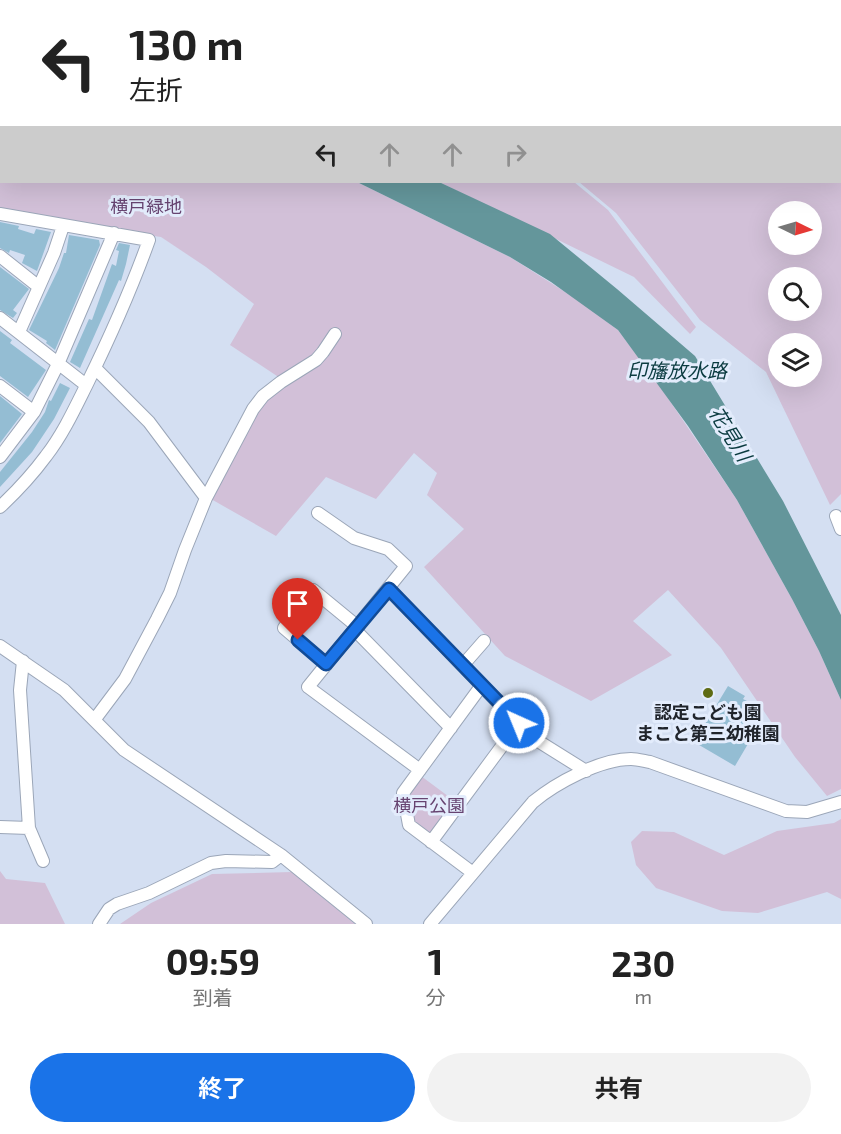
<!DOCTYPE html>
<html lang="ja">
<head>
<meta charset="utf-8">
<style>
	:root { --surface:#fff; --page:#f2f2f2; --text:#222; --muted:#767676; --accent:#1a73e8 }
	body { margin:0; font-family:"Exo 2","Noto Sans JP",sans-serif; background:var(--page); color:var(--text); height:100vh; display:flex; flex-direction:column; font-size:22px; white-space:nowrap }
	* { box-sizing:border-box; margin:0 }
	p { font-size:20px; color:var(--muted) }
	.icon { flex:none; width:33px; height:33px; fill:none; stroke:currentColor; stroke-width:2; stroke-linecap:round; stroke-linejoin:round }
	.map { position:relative; height:924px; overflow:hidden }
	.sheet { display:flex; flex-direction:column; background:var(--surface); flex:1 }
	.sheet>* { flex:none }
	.guide { position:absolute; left:0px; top:0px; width:842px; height:183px; box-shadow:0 6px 24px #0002; background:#fff; color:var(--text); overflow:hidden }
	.needle { width:39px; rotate:95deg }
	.controls { position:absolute; left:768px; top:201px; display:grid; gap:12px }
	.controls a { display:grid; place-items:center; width:54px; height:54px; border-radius:50%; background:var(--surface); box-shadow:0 6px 24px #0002; font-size:30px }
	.pin { position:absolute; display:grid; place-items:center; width:51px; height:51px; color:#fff; margin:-62px -26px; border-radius:50% 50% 50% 0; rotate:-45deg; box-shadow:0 0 6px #0007 }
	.pin .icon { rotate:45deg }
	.me { position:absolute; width:66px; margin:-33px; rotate:316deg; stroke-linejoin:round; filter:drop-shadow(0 0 4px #0008) }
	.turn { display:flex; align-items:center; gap:21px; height:126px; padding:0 30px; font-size:27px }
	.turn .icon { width:78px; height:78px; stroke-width:2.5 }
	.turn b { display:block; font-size:42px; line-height:51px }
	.lanes { display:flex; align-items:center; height:57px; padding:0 30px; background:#0003; justify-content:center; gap:30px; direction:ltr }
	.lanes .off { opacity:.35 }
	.eta { display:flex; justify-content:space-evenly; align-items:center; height:102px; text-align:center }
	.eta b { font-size:36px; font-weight:700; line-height:42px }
	.cta { display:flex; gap:12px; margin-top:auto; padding:12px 30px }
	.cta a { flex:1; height:69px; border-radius:36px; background:var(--accent); color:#fff; font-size:24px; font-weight:700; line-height:69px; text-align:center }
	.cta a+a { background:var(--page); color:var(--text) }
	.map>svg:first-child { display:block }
</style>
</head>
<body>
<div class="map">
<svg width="841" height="924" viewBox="0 0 841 924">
	<rect width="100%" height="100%" fill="#d4dff2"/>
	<!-- green -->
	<path fill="#d2c0d8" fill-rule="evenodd" d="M0,0h293l2,1 -293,1 -1,20z
		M305,0h536v494l-11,11 -64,-133 -66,-52 -84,-107 -37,-31h261v-180zM778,212h34v32h-34zM778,278h34v32h-34zM778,344h34v32h-34z
		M0,58l2,124h355l153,75 71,45 37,28 39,52 80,118 55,99 27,52 22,49v89l-14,7 -32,-39 -74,-109 -53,-58 -35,31 39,34 -81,46 -86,-45 -81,-89 40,-38 -37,-34 10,-22 -23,-20 -38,46 -50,-22 -50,59 -65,-37 32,-74 37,-47 -50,-33 24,-41 -48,-37 -45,-30 -64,-9 -97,-18z
		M439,182h135l34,28 88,117 -6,7 -56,-57z
		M421,776l35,26 -23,32 -7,1 -13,-9 -5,-32z
		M841,819v80l-14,-7 -69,21 -36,-2 -66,-23 -20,-23 -5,-23 11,-11 32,1 50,23 53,-24 57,-8z
		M0,871l6,8 39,4 20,41h-65z
		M292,872l63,52h-235l31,-21 61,-29z"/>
	<!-- water -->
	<path fill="#64969b" d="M357,182h82l111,52 67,55 78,67 88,145 58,114v85l-22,-49 -27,-52 -55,-99 -49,-74 -70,-96 -67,-48 -41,-25z"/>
	<!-- building -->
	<path fill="#94bdd3" d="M0,222l19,4 -1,3 16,5 2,-5 15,3 -14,39 -15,-8 3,-8 -15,-5 -1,3 -9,-5z
		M69,235l30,5 1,5 -45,105 -9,-7 1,-2 -18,-11 30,-62 5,-15h2z
		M119,243l11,2 -4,19 -5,17 -2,-1 -39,88 -10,-6 19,-43 3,1 20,-56 4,2 3,-15 -3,-1z
		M0,267l29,22 -16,21 4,3 -4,5 -13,-8z
		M0,331l12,9 -2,3 36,27 -18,27 -28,-21z
		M60,383l10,5 -16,31 -22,33 -32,35v-15l32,-40 13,-20 4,-12 2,1z
		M0,396l22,18 -22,29z
		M728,686l17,10 -2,3 6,3 -5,8 18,10 -27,46 -41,-24z"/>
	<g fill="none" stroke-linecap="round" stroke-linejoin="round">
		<!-- minor casing -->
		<g stroke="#9ba6b8" stroke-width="14">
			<path id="minor" d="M0,214l149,26c-18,50 -39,97 -62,144 -12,24 -24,50 -41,72 -14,19 -29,35 -46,51
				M0,256l39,31
				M0,318l86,67
				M19,332l35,-79 9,-27
				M95,368l54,54 57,76
				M0,386l34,26
				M0,457l34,-45 24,-48 56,-131
				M318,513l36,25 34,11 18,17 -98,121 112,83
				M836,516l5,13
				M389,589l141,147 56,35
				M355,630l96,98
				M0,646l64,44 60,60 157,105 85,69
				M23,661l-3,29 9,138 14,33
				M326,664l-42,-36 29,-38 45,37
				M463,665l21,-24
				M95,719l30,-40 32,-60 13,-26 15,-43 21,-52 47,-89 10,-13 18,-14 35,-22 7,-8 12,-18
				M0,827l29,1
				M431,842l88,-119
				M473,873l-64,-48 -6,-32 79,-108
				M99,924l10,-15 8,-5 32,-11 62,-30 15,-2 46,1 9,-7
				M430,924l103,-122c23,-19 67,-43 98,-43 6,0 13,2 19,3l136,49 21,1 34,-10"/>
		</g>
		<!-- minor -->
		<use href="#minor" stroke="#fff" stroke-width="12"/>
	</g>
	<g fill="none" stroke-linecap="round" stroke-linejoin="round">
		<!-- route casing -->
		<g stroke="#114b97" stroke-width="15">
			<path id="route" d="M298,640l28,24 63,-75 130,134"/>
		</g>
		<!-- route -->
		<use href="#route" stroke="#1a73e8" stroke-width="10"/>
	</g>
	<!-- markers -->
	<circle fill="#5e6b14" stroke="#e3ecfc" stroke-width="2" cx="708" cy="693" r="6"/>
	<g text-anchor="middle" stroke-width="6" stroke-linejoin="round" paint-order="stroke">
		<!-- park labels -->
		<g font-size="18" fill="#674471" stroke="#e3ecfc">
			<text x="146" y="213">横戸緑地</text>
			<text x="429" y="812">横戸公園</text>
		</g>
		<!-- poi labels -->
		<g font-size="18" font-weight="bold" fill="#20242b" stroke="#e3ecfc">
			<text x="708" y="719">認定こども園<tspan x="708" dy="21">まこと第三幼稚園</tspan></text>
		</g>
		<!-- water labels -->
		<g font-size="20" font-style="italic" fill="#0a3b40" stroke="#e3ecfc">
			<text x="677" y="378">印旛放水路</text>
			<text transform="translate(730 434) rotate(58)" y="7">花見川</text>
		</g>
	</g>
</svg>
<div class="controls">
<a><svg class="needle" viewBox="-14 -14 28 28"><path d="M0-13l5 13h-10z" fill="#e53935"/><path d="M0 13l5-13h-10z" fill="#767676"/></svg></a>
<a><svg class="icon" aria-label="search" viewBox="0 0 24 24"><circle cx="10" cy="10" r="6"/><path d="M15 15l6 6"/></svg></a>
<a><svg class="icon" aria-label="layers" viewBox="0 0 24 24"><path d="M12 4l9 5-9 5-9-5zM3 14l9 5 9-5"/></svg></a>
</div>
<div class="pin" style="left:298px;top:640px;background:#d93025"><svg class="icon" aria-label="arrive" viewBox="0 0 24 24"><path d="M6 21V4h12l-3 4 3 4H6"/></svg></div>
<svg class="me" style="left:519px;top:723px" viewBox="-20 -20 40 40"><circle r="17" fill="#1a73e8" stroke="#fff" stroke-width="3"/><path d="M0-11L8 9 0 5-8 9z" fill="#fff"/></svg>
<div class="guide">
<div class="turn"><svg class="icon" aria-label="left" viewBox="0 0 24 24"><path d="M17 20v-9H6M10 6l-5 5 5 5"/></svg><div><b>130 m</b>左折</div></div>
<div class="lanes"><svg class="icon" aria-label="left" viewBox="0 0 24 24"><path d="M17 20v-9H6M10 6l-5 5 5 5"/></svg><svg class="icon off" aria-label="ahead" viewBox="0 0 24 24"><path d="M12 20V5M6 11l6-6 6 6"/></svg><svg class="icon off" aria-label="ahead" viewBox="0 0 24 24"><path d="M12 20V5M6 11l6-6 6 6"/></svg><svg class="icon off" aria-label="right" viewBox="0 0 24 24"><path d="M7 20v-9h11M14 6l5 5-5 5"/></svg></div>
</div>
</div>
<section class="sheet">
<div class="eta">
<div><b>09:59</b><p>到着</p></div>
<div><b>1</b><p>分</p></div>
<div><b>230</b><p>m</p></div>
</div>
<div class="cta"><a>終了</a><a>共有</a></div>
</section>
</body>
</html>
